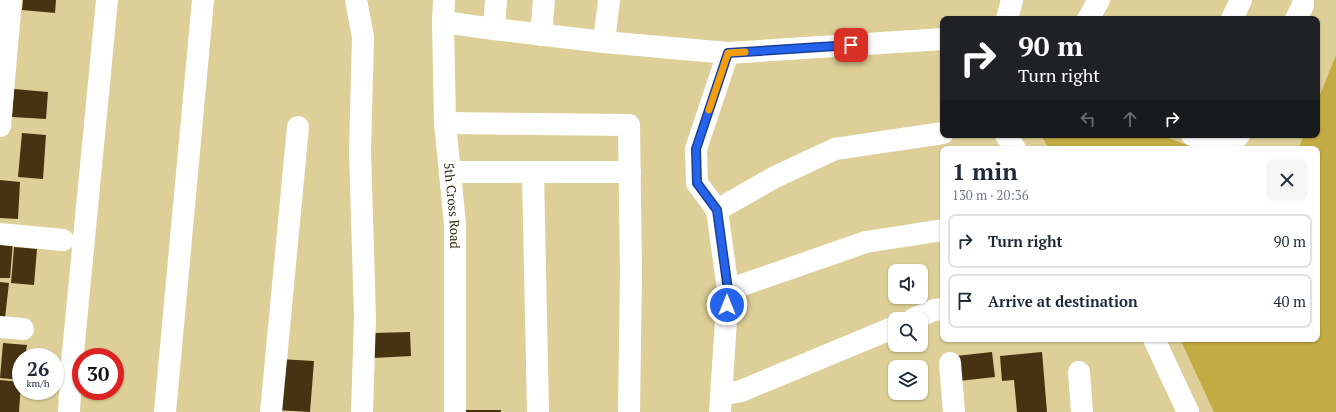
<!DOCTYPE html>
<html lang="en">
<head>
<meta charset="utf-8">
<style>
	:root { --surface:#fff; --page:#f6f6f7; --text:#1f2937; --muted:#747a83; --line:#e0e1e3 }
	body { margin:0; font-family:"PT Serif",serif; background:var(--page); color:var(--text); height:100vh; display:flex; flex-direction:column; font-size:15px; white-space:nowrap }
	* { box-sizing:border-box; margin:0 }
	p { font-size:13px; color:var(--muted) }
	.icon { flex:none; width:22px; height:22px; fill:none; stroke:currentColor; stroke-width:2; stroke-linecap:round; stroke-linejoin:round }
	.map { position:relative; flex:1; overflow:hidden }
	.sheet { position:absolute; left:940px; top:146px; width:380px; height:196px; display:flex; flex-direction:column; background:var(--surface); border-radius:8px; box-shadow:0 1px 3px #0004 }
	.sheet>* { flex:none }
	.top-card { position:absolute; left:940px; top:16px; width:380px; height:122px; border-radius:8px; box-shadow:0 1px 3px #0004; background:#202124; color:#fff; overflow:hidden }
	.tools { position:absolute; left:888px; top:264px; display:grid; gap:8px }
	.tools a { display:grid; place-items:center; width:40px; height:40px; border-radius:8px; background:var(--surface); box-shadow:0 1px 3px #0004; font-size:20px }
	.speed { position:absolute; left:12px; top:348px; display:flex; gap:8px; font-size:20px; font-weight:700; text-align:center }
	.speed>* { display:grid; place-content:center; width:52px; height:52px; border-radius:50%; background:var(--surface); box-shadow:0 1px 3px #0004; line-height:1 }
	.speed small { font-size:10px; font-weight:400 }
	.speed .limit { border:6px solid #d22; background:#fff; color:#111 }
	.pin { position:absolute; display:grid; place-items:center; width:34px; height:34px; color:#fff; margin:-17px; border-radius:8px; box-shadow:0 2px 6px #0006 }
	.me { position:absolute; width:44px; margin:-22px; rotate:0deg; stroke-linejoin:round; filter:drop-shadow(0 0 3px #0008) }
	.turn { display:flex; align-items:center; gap:14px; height:84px; padding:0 12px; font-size:18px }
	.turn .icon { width:52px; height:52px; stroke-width:2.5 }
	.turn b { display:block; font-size:28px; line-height:34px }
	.lanes { display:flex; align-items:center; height:38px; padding:0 12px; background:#0003; justify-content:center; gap:20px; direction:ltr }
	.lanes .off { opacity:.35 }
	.round { display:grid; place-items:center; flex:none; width:42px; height:42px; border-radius:8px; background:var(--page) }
	.summary { display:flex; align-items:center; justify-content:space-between; height:68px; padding:0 12px }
	h1 { font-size:24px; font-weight:800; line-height:30px }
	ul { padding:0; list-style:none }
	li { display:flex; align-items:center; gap:12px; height:54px; margin:0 8px 6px; padding:0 4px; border:2px solid var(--line); border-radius:8px }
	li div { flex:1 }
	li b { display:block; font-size:15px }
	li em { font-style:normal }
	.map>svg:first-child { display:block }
</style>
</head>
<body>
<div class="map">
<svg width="1336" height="412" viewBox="0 0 1336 412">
	<rect width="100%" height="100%" fill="#ddcf97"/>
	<!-- green -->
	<path fill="#c4ac44" d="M1336,55v357h-122l-34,-73h137v-190h-19l6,-14h13v-33z
		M1067,135h93l38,14h-149l-7,-12z"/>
	<!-- building -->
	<path fill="#473211" d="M23,0h33l-1,13 -33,-3z
		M14,89l34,3 -2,27 -34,-2z
		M22,133l24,2 -3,44 -25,-2z
		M0,180l20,2 -2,37 -18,-1z
		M0,241l13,1 -3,36h-10z
		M14,247l23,2 -3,36 -23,-2z
		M0,282l9,1 -4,35 -5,-1z
		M410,332l1,24 -37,2v-25z
		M3,343l24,2 -2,12h-4v23l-21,-2z
		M992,352l3,25 -36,4 -3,-25z
		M1042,352l5,60h-30l-3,-32 -12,1 -2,-25z
		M279,359l35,2 -4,51 -34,-2z
		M0,380l21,2 -2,30h-19z
		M464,410h37v2h-37z"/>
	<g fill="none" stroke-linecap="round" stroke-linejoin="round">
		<!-- minor -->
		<g stroke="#fff" stroke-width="22">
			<path d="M356,0l7,37 -3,114 5,167 -3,94"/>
			<path id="s1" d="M444,0l-1,22 2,101 10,101v188"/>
			<path d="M1007,19l5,-19"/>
			<path d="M1088,19l11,-19"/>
			<path d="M1232,19l9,-19"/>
			<path d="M1296,19l7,-14v-5"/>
			<path d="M443,22l51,7 110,13 124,11 215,-14"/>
			<path d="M494,29l2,-29"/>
			<path d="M541,35l3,-35"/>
			<path d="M604,42l5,-42"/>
			<path d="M445,123l184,2 2,148 -2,139"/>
			<path d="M0,126l11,-126"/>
			<path d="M1006,135l9,14"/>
			<path d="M1192,135l24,9 13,1 10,-10"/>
			<path d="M450,172h180"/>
			<path d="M533,172l5,240"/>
			<path d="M717,210l58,-33 60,-28 108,-16"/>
			<path d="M0,234l63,6"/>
			<path d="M728,290l138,-48 77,-12"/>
			<path d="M913,319l21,-9 9,-1"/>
			<path d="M0,327l23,2"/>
			<path d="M1154,339l34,73"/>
			<path d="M950,363l4,49"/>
			<path d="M1079,372l3,40"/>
			<path d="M722,395l19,-4 154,-64"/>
			<path d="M69,412l2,-39 36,-373"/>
			<path d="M165,412l38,-412"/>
			<path d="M271,412l27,-285"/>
			<path d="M720,412l8,-122 -11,-80 -20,-27 -1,-34 32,-96"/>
		</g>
	</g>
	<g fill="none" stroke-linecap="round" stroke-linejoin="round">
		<!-- route casing -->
		<g stroke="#184099" stroke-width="10">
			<path id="route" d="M727,305l1,-15 -11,-80 -20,-27 -1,-34 32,-96 123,-8"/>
		</g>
		<!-- route -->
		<use href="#route" stroke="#2563eb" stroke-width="7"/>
		<!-- slow -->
		<path stroke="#f59e0b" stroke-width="7" d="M709,110l19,-57 17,-1"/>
	</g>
	<g text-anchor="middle" stroke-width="4" stroke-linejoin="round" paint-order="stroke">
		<!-- street labels -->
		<g font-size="13" fill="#2f2a13" stroke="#f7f0d4">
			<text dy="5" stroke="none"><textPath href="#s1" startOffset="206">5th Cross Road</textPath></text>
		</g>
	</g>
</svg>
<div class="tools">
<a><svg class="icon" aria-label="sound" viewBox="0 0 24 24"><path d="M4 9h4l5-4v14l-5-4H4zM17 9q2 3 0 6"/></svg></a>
<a><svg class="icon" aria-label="search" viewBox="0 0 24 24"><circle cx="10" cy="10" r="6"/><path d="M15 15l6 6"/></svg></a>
<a><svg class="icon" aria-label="layers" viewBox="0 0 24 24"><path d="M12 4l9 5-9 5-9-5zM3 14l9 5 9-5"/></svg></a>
</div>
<div class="speed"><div>26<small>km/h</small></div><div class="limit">30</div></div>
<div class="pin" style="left:851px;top:45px;background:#d93025"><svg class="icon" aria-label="arrive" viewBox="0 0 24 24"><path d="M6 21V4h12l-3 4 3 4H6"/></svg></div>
<svg class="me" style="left:727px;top:305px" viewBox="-20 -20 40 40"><circle r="17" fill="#2563eb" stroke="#fff" stroke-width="3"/><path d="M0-11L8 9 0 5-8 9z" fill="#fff"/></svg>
<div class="top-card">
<div class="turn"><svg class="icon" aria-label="right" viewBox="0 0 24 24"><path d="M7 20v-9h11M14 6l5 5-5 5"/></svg><div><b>90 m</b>Turn right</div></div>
<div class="lanes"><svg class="icon off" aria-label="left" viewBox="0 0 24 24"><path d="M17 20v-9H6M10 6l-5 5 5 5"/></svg><svg class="icon off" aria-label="ahead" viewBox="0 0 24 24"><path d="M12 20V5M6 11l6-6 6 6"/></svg><svg class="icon" aria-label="right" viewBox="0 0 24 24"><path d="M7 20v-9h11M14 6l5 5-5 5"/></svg></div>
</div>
<section class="sheet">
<div class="summary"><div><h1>1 min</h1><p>130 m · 20:36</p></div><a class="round"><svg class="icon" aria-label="close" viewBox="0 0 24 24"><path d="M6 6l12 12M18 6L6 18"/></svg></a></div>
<ul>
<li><svg class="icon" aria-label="right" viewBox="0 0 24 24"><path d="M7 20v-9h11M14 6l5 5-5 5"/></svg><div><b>Turn right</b></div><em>90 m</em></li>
<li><svg class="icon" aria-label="arrive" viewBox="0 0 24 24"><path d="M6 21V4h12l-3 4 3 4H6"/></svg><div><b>Arrive at destination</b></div><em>40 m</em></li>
</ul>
</section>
</div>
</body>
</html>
